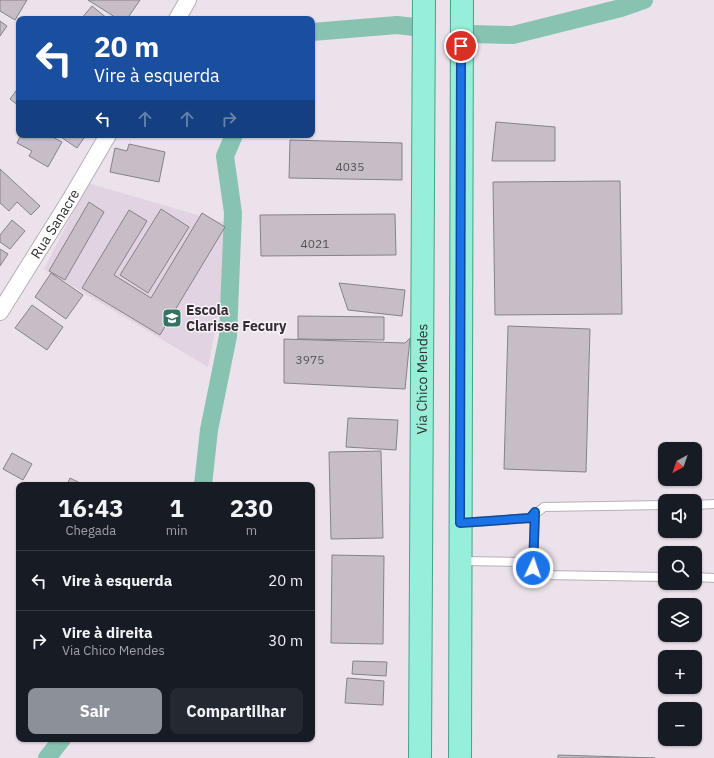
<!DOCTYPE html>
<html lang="pt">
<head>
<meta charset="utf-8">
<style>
	:root { --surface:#171b24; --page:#242831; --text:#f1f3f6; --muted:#9ea1a6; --line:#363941; --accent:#8c9099 }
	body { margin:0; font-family:"IBM Plex Sans",sans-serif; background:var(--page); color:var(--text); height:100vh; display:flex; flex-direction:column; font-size:15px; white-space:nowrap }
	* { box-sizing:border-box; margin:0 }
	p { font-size:13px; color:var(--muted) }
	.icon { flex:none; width:22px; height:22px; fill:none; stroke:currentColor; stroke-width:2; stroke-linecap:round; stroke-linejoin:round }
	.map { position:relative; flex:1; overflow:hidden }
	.details { position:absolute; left:16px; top:482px; width:299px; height:260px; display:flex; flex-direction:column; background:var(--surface); border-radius:8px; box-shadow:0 1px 3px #0004 }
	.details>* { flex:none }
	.guide { position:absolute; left:16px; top:16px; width:299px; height:122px; border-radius:8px; box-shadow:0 1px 3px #0004; background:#1a4fa0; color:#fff; overflow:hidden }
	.needle { width:26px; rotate:220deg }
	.tools { position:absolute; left:658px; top:442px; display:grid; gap:8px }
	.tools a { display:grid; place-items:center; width:44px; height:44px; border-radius:8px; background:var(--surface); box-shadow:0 1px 3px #0004; font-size:20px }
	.pin { position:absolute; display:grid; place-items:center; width:34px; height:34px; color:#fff; margin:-17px; border:2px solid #fff; border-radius:50%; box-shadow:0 1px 4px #0007 }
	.me { position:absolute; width:44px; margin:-22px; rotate:3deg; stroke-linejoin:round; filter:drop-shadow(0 0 3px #0008) }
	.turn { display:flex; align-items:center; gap:14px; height:84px; padding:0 12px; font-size:18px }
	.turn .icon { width:52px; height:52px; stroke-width:2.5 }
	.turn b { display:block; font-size:28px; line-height:34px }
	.lanes { display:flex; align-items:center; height:38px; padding:0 12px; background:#0003; justify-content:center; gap:20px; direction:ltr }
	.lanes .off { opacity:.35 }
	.eta { display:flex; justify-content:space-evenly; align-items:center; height:68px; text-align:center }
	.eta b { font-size:24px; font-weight:700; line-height:28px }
	.cta { display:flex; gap:8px; margin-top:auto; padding:8px 12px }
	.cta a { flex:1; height:46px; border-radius:8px; background:var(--accent); color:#fff; font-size:16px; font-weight:700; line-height:46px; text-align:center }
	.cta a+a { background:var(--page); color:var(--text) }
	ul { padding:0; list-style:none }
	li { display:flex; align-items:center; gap:12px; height:60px; padding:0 12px; border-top:1px solid var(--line) }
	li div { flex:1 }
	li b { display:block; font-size:15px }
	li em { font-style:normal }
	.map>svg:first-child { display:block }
</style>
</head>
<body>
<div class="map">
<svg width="714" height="758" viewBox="0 0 714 758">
	<rect width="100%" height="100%" fill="#ece2ec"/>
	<!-- built -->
	<path fill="#e1d3e1" d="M88,183l147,43 -27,141 -164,-98z"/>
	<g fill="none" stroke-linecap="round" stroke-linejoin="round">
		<!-- canal -->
		<path stroke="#87c3b0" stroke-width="18" d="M312,32l85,-7 17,2
			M470,34l43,1 108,-27 23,-8
			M203,485l6,-55 19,-94 5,-123 -8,-57 9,-21
			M47,758l15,-19"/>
	</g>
	<!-- building -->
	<path fill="#c6bdc6" stroke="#898189" d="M0,0h27l-12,20 -15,-9z
		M88,0h52l-13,19h-9z
		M92,6l16,13h-27z
		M0,21l7,5 -7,10z
		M19,87v19l-9,-7z
		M496,122l59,5v34h-63z
		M21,135h28l13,7 -14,25 -19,-11 3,-5 -15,-8z
		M58,135h28l-9,13z
		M290,140l112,3v37l-113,-2z
		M129,144l36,8 -6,30 -49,-10 5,-24 12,3z
		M0,169l40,37 -9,9 -14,-13 -8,9 -9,-8z
		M620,181l2,133 -127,1 -2,-133z
		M89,202l15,10 -39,68 -16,-9z
		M161,209l28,18 -41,66 -28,-18z
		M129,210l18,11 -33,54 37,23 51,-85 23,14 -65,108 -78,-47z
		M395,214l1,41 -135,1 -1,-41z
		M12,220l13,11 -15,18 -10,-7v-7z
		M0,249l8,5 -8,12z
		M51,273l32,22 -17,24 -31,-22z
		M339,283l66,7 -3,26 -54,-6z
		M32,305l31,22 -16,23 -32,-22z
		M298,316l86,1v23l-86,-1z
		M508,326l82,3 -4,143 -82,-3z
		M410,338l-5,51 -121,-6v-44l121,4z
		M348,418l50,2 -2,30 -50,-3z
		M381,451l2,87 -52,1 -2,-87z
		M12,453l20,11 -9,16 -20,-11z
		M70,478l14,7h-17z
		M332,555l52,1 -1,88 -52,-1z
		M353,661l34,1 -1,14 -34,-2z
		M347,678l37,3 -1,24 -38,-2z
		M558,755l97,3h-97z"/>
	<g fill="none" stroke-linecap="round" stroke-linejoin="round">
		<!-- lane casing -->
		<g stroke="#b8afb8" stroke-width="10">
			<path id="lane" d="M695,505l19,-1
				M462,523l68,-5 14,-11 121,-2
				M461,561l62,1 20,13 122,2
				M533,568l2,-56
				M695,577l19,1"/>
		</g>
		<!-- street casing -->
		<g stroke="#b8afb8" stroke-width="18">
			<g id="street">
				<path d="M177,19l11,-19"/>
				<path id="s1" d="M0,312l70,-112 38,-65"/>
			</g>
		</g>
		<!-- primary casing -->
		<g stroke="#46a38d" stroke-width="24">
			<g id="primary">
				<path id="s2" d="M420,758l4,-758"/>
				<path d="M460,758l2,-758"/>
			</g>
		</g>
		<!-- lane -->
		<use href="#lane" stroke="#fff" stroke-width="8"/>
		<!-- street -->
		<use href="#street" stroke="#fff" stroke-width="16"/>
		<!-- primary -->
		<use href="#primary" stroke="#97eed9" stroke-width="22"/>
	</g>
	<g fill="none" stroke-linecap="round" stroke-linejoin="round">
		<!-- route casing -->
		<g stroke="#114b97" stroke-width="10">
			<path id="route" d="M461,46l-1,477 70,-5 5,-6 -2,56"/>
		</g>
		<!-- route -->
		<use href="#route" stroke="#1a73e8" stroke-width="7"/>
	</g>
	<!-- icons -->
	<defs>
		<g id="school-square" transform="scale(1)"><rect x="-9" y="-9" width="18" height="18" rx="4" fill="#327361" stroke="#f9f0f9"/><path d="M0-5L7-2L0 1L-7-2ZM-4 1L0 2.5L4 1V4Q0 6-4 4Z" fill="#fff"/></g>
	</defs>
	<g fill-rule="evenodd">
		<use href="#school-square" x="172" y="318"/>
	</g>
	<g text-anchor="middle" stroke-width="3" stroke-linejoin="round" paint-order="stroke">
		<!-- number labels -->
		<g font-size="12" fill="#565156">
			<text x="350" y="171">4035</text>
			<text x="315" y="248">4021</text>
			<text x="310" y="364">3975</text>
		</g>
		<!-- street labels -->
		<g font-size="14" fill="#312d31" stroke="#f9f0f9">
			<text dy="5" stroke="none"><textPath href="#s1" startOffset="104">Rua Sanacre</textPath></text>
			<text dy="5" stroke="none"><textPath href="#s2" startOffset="379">Via Chico Mendes</textPath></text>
		</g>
		<!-- poi labels -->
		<g font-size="14" font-weight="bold" fill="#312d31" stroke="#f9f0f9" text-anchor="start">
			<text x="186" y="315">Escola<tspan x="186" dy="16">Clarisse Fecury</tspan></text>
		</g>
	</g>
</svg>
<div class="tools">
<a><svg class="needle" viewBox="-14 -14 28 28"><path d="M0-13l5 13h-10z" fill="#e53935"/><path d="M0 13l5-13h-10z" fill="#9ea1a6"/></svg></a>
<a><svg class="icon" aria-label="sound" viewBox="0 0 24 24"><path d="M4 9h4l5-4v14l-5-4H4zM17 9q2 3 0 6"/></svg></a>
<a><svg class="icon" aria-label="search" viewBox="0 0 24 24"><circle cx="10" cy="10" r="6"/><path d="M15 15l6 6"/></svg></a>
<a><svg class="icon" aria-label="layers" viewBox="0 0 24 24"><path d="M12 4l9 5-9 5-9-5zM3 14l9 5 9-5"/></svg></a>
<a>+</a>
<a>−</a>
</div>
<div class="pin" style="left:461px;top:46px;background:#d93025"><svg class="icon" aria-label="arrive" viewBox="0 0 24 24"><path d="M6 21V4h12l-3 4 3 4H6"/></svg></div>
<svg class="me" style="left:533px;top:568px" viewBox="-20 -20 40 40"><circle r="17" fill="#1a73e8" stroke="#fff" stroke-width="3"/><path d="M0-11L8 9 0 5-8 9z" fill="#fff"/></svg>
<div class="guide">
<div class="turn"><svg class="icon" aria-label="left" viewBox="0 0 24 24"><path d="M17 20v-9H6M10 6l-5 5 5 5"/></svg><div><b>20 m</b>Vire à esquerda</div></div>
<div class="lanes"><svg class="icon" aria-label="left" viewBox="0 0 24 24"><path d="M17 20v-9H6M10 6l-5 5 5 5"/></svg><svg class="icon off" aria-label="ahead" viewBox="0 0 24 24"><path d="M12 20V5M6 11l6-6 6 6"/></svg><svg class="icon off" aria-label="ahead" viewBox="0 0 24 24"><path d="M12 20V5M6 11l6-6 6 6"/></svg><svg class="icon off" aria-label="right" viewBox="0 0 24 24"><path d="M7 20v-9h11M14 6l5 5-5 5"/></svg></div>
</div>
<section class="details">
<div class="eta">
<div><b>16:43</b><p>Chegada</p></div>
<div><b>1</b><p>min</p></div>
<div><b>230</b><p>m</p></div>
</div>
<ul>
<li><svg class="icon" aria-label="left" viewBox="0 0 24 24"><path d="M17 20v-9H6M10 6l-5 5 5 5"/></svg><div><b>Vire à esquerda</b></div><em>20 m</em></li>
<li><svg class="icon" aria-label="right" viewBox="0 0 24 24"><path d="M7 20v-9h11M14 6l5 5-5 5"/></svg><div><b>Vire à direita</b><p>Via Chico Mendes</p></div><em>30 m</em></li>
</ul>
<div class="cta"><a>Sair</a><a>Compartilhar</a></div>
</section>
</div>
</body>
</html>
